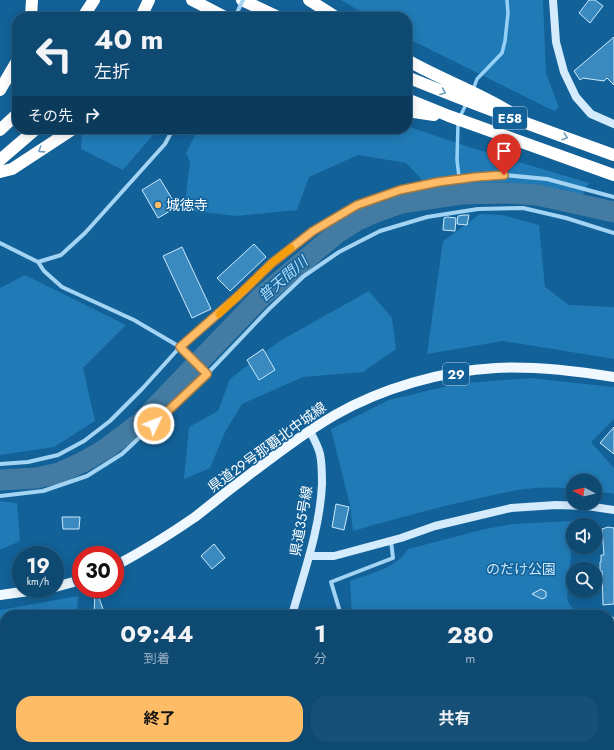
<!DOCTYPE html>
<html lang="ja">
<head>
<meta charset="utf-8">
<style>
	:root { --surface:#0e4972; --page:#175077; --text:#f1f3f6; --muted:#9bb2c4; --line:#2e6184; --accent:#ffbc66 }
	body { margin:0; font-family:Jost,"Noto Sans JP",sans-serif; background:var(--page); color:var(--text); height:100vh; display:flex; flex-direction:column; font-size:15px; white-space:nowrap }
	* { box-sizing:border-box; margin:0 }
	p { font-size:13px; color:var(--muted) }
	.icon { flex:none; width:22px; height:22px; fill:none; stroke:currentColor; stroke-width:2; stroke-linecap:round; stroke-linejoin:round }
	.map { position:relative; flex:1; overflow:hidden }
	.panel { position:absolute; left:0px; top:610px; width:614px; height:140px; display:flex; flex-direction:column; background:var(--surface); border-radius:16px 16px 0 0; box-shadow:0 2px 10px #0003,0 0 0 1px var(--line) }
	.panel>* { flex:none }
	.guide { position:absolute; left:12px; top:12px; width:400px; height:122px; border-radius:16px; box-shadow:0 2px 10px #0003,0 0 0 1px var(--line); background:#0e4972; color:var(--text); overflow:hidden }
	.needle { width:26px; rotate:277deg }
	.controls { position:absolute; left:566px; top:474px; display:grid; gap:8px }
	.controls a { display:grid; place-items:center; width:36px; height:36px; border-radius:50%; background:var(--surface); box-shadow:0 2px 10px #0003,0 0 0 1px var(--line); font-size:20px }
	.speed { position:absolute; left:12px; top:546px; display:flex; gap:8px; font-size:20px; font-weight:700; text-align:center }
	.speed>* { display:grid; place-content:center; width:52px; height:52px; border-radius:50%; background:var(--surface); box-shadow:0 2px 10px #0003,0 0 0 1px var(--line); line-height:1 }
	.speed small { font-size:10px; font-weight:400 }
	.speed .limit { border:6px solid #d22; background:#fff; color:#111 }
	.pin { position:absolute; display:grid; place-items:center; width:34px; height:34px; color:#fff; margin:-41px -17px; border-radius:50% 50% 50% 0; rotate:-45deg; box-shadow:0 0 4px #0007 }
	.pin .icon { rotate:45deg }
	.me { position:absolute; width:44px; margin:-22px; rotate:47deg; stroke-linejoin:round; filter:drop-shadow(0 0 3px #0008) }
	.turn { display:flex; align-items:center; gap:14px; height:84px; padding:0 16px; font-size:18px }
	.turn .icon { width:52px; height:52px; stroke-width:2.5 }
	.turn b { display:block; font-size:28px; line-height:34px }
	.then { display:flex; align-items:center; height:38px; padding:0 16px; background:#0003; gap:8px; font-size:15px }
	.eta { display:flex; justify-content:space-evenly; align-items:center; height:68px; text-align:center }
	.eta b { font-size:24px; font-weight:700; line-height:28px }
	.primary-button { display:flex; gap:8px; margin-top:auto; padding:8px 16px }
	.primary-button a { flex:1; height:46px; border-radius:16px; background:var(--accent); color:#111; font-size:16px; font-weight:700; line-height:46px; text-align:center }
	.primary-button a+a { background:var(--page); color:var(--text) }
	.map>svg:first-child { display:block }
</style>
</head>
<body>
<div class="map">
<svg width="614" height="750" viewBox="0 0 614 750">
	<rect width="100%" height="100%" fill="#126198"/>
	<!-- green -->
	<path fill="#207ab5" d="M341,0h202l3,73 13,35 -5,3 -147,-73v-21h-38z
		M407,126l59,20 123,37 -7,13 -75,-14 -76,7 -25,-26 -48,-8 -49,22 -12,33 -60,6 -53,-6 6,-48 -4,-9 12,-24h209z
		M85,129h73l-35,41 -42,-21 1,-18z
		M480,214l22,1 37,10 6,62 24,18 45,2v52l-111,-18 -76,13 16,-113z
		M25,275l101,50 -43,43 12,53 -41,26 -54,8v-167z
		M369,291l23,27 4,31 -33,23 -60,5 -61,27 -17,28 -15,36 -26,11 5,-52 29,-16 12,-32 48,-37z
		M530,378l84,9v32l-23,23 23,26v26l-19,-3v-10h-22v8c-35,-4 -59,1 -93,9 -43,9 -85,21 -127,33l-3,-26 -19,-76 58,-29 67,-16z
		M0,501l17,2 3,38 -20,9z
		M571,521v35l-4,41 2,7 5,5 10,2 -1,4h-231l-2,-34c22,-8 45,-12 58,-32l77,-20 28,-5z
		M78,596l-1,19h-72v130h118l-30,5h-93v-140z
		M360,745h141l-4,5h-139z"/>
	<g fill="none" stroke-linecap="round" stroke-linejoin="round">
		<!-- stream -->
		<path stroke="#95d1f7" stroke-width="3.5" d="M473,90l4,-11 25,-26 3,-12 3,-28 -1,-13
			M460,117l7,-15
			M458,123l-1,37 4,34"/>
		<!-- river -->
		<path stroke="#437ba2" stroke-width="21" d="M0,480l36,-2 23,-5 24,-11 21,-12 36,-27 121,-126 76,-64 19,-12 20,-9 25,-9 60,-9 46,-1 30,2 77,17"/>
	</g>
	<!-- building -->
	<path fill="#3a8ac0" stroke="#cbeafd" d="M589,0h6l8,6 -13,17 -11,-10z
		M614,37v48l-7,-7 -3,3 -21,-3 -3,2 -6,-9z
		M160,179l17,28 -19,11 -16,-28z
		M464,215h5l-2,10 -10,-1 1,-8z
		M447,217l9,1 -1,13 -12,-1 1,-12z
		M254,244l12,13 -36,34 -13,-13z
		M182,247l29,62 -19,9 -29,-62z
		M263,349l12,21 -16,10 -12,-20z
		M614,427v27l-14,-11z
		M336,504l13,3 -5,23 -12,-3z
		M62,517h18l-1,12h-16z
		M608,527l6,1v76l-11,1 -1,-34h-2v-9h1v-7h3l-2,-26z
		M214,544l11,14 -13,11 -11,-13z
		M95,589h1l9,26h-11z
		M541,589l5,3v5l-4,2 -10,-5z"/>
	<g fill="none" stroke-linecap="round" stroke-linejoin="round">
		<!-- street -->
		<path stroke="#a3d4f4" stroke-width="4" d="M0,243l38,19 23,-7 24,-22 80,-89 8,-15
			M38,262l6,9 18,16 72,33 46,27 27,27
			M0,464l28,-2 30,-7 26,-14 26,-20 32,-32 38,-42 58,-51 34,-33 41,-32 44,-26 43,-15 38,-8 38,-5 28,-2 43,4 67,18
			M0,496l43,-5 44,-15 35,-22 85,-80 62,-65 35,-33 35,-24 41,-21 47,-14 51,-8 45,-1 43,10 48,15
			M341,615l-10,-33 62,-24 -2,-17
			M609,618l5,1
			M539,750l2,-5"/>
		<!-- secondary -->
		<path stroke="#d3ebfd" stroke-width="8" d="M553,0l3,42 8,30 12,25 15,17 23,10
			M309,556h25l67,-18 34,-12 76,-18 45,-3 31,1 27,4
			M292,615c12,-43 28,-86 30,-131 0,-9 0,-21 -2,-30 -2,-8 -6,-15 -10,-23
			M249,750l2,-5"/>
		<!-- primary -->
		<path stroke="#f0f8ff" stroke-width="10" d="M115,566c28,-15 54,-31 80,-49 13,-10 25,-20 38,-30 33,-25 66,-51 102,-72 47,-27 107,-44 161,-47 39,-2 80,3 118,9
			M55,587l26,-7
			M0,595l43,-6"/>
		<!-- highway -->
		<path stroke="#fff" stroke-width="12" d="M192,0l33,17
			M242,0l36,17
			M309,0l27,17
			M31,17l1,-17
			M83,17l11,-17
			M141,17l8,-17
			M407,60c33,19 68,31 101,51
			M407,77c68,28 137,53 207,78
			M0,90l17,-29
			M407,99l42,17 165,59
			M407,110l7,2 20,3
			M0,130l17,-16
			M0,160l36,-31
			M0,172l12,-3 61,-40"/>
		<!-- street-bridge -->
		<path stroke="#a3d4f4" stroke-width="4" d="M235,17l8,-17"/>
	</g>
	<!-- one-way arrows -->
	<defs><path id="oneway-chevron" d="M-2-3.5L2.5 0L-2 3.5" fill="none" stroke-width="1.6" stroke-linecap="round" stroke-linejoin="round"/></defs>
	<g stroke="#71a0c1">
		<use href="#oneway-chevron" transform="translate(443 92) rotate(22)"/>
		<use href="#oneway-chevron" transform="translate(565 137) rotate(19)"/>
		<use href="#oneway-chevron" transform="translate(41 150) rotate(147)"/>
	</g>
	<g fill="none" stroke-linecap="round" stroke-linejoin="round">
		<!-- route casing -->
		<g stroke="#a67a42" stroke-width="10">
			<path id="route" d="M154,424l53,-50 -27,-27 58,-51 34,-33 41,-32 44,-26 43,-15 38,-8 38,-5 28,-2"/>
		</g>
		<!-- route -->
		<use href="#route" stroke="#ffbc66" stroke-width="7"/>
		<!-- slow -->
		<path stroke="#f59e0b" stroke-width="7" d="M219,314l53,-51 19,-15"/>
	</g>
	<!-- markers -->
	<circle fill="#ffbc66" stroke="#126198" stroke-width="1.5" cx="158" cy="205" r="4"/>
	<g text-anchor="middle" stroke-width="3" stroke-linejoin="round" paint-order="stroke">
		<!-- shield labels -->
		<g fill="#126198" stroke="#b8d0e0" stroke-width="1">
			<rect x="493" y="107" width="34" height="22" rx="3"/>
			<rect x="443" y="363" width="26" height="22" rx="3"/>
		</g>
		<g font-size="13" font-weight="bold" fill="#fff">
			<text x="510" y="123">E58</text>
			<text x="456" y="379">29</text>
		</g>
		<!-- poi labels -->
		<g font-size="14" fill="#fff" stroke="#126198" text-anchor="start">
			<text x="166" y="210">城徳寺</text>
		</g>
		<!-- street labels -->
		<g font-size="14" fill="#fff" stroke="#126198">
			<text transform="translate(267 447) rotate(-36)" y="5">県道29号那覇北中城線</text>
			<text transform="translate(301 521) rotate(-80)" y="5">県道35号線</text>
		</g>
		<!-- park labels -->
		<g font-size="14" fill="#cbeafd" stroke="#126198">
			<text x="521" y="574">のだけ公園</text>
		</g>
		<!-- water labels -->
		<g font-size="15" font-style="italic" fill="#afddfa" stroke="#126198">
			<text transform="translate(283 279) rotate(-41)" y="5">普天間川</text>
		</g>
	</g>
</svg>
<div class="controls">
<a><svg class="needle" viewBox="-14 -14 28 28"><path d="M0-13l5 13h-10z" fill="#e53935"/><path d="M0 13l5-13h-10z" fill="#9bb2c4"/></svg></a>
<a><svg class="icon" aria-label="sound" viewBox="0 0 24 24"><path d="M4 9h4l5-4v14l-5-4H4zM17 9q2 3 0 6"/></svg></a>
<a><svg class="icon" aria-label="search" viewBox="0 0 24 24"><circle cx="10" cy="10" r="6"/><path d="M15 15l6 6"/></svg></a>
</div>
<div class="speed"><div>19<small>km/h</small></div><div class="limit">30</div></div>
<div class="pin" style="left:504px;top:175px;background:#d93025"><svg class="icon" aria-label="arrive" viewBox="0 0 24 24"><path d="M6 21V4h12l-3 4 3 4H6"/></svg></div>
<svg class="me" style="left:154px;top:424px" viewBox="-20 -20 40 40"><circle r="17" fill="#ffbc66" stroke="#fff" stroke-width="3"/><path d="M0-11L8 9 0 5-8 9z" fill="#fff"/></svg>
<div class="guide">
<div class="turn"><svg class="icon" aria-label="left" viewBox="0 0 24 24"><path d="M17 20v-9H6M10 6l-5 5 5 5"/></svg><div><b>40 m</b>左折</div></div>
<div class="then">その先<svg class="icon" aria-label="right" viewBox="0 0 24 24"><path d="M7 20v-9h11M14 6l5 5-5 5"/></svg></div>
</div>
<section class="panel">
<div class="eta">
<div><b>09:44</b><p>到着</p></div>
<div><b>1</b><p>分</p></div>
<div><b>280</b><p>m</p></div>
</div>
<div class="primary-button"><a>終了</a><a>共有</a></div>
</section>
</div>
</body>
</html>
